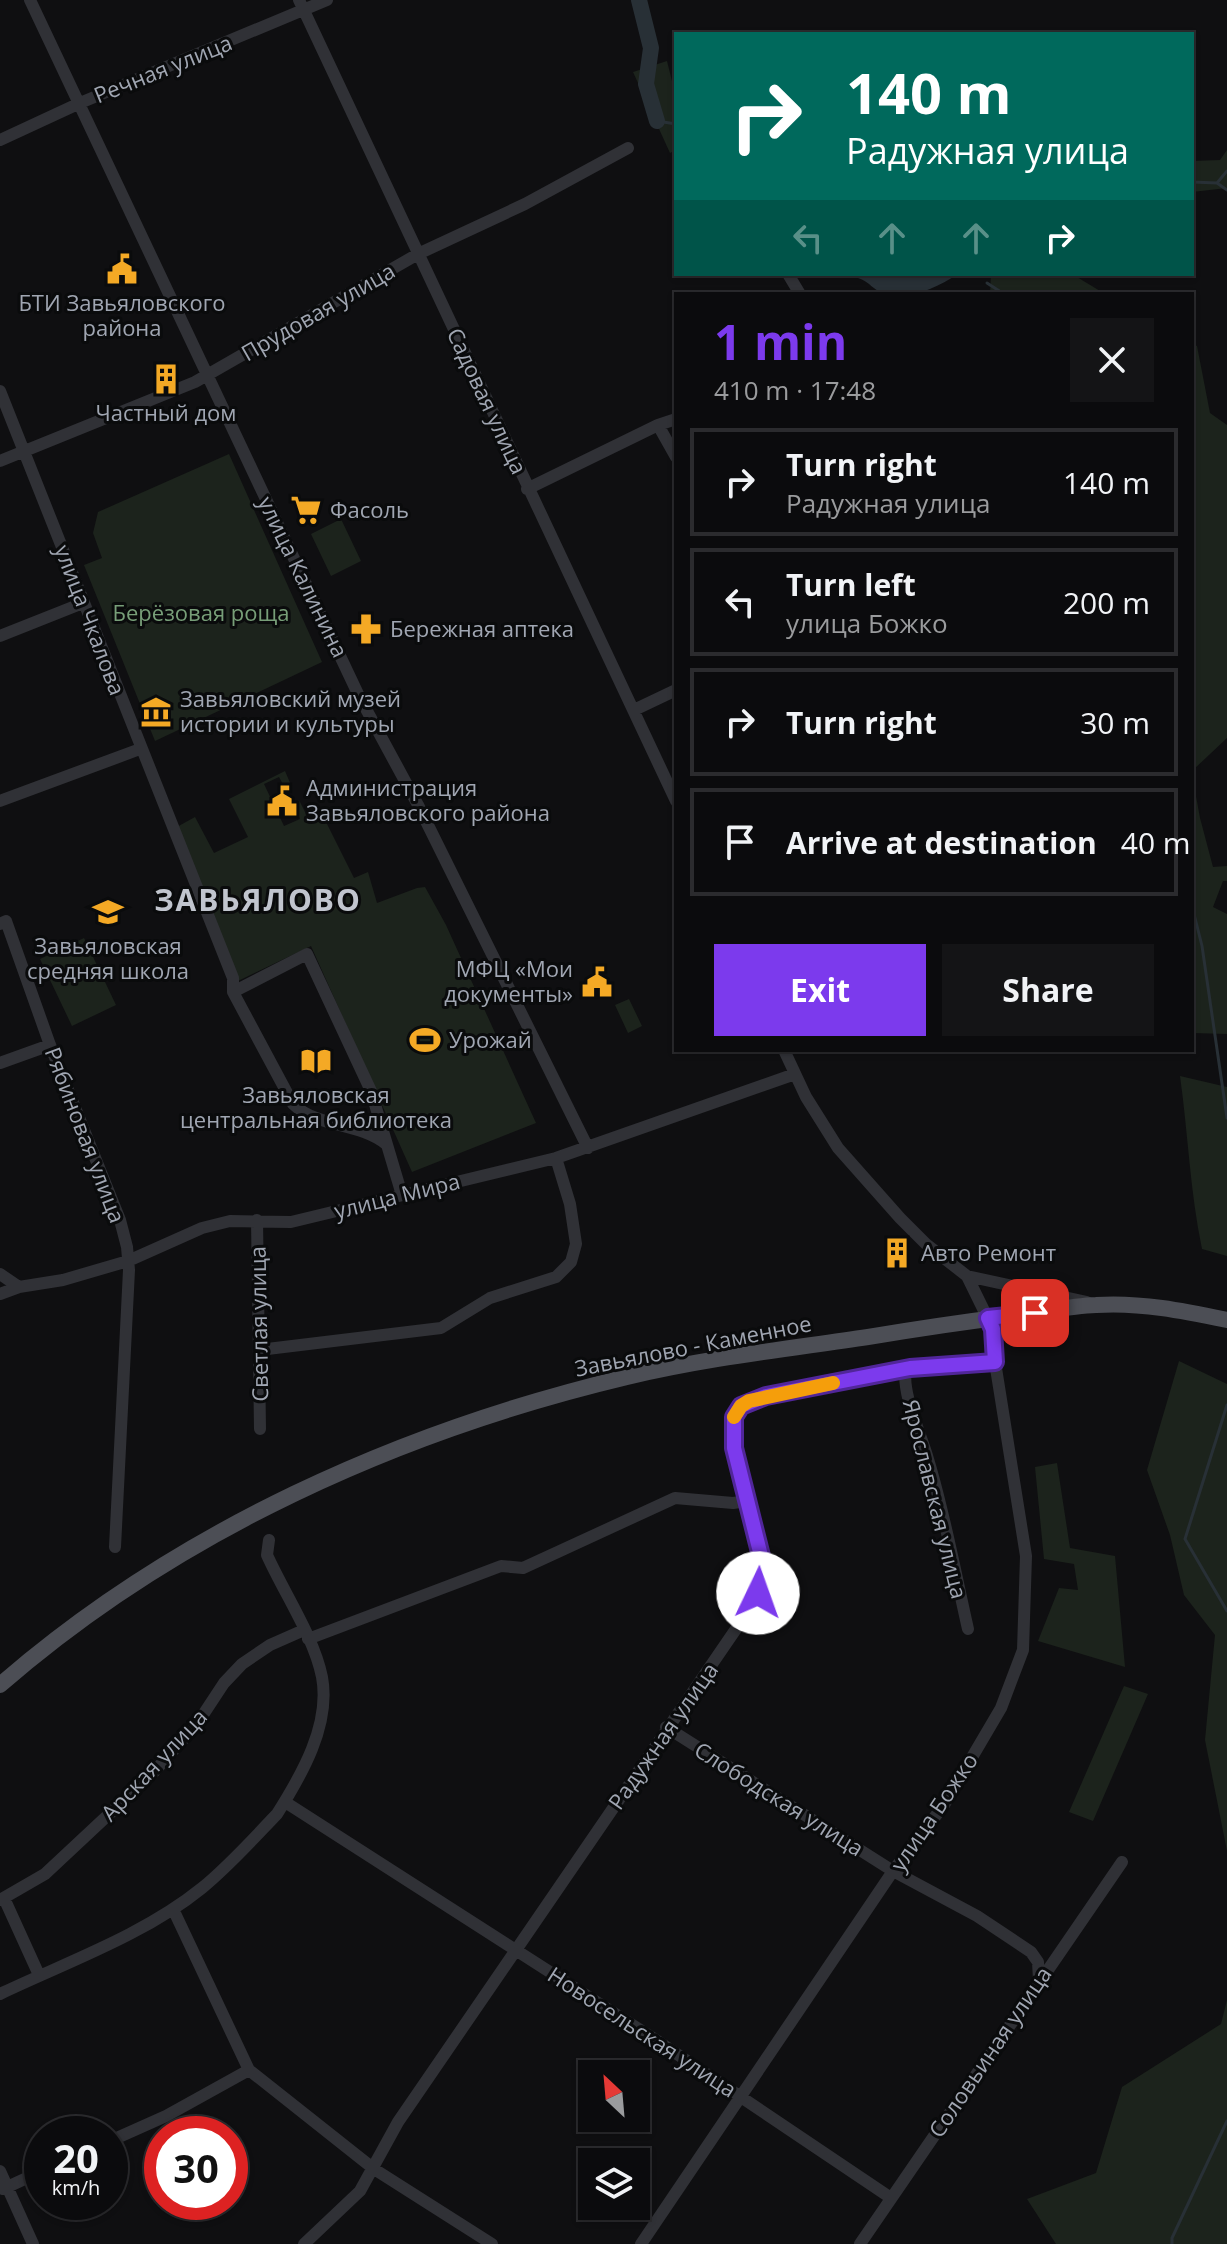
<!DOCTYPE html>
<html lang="en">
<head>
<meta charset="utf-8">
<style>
	:root { --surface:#0b0b0d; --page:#141416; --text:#f1f3f6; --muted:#9a9b9d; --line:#2b2b2e; --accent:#7c3aed }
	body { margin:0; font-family:"Open Sans",sans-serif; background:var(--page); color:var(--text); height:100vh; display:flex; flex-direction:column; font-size:30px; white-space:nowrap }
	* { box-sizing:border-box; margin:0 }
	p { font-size:26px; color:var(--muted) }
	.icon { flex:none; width:44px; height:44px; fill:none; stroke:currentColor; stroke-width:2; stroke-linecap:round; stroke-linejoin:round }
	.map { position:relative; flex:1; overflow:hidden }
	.drawer { position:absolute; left:674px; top:292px; width:520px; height:760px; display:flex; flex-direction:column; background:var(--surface); border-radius:0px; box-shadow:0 2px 6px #0004,0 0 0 2px var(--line) }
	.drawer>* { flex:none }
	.hud { position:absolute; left:674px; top:32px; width:520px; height:244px; border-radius:0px; box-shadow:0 2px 6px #0004,0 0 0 2px var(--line); background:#00695c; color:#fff; overflow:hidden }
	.needle { width:52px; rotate:334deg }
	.tools { position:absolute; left:578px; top:2060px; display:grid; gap:16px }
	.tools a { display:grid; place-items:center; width:72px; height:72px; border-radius:0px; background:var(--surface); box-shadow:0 2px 6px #0004,0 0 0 2px var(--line); font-size:40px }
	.speed { position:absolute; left:24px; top:2116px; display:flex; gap:16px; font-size:40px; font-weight:700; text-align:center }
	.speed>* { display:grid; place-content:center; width:104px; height:104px; border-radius:50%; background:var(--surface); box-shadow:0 2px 6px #0004,0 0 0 2px var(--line); line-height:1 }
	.speed small { font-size:20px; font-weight:400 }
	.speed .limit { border:12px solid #d22; background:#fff; color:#111 }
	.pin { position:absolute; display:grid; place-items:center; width:68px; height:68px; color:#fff; margin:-34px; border-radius:16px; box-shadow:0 4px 12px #0006 }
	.me { position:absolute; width:88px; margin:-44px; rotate:3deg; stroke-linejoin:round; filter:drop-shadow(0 0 6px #0008) }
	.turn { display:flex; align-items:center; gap:28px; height:168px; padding:0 40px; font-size:36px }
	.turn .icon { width:104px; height:104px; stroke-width:2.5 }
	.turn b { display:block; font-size:56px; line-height:68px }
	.lanes { display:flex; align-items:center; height:76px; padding:0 40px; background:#0003; justify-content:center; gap:40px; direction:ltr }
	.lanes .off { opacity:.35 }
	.round { display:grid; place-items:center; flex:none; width:84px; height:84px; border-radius:0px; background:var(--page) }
	.summary { display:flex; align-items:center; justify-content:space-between; height:136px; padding:0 40px }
	h1 { font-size:48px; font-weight:700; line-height:60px; color:var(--accent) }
	.action { display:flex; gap:16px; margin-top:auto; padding:16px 40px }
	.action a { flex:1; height:92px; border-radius:0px; background:var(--accent); color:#fff; font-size:32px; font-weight:700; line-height:92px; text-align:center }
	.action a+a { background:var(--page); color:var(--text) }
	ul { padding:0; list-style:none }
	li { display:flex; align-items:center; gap:24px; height:108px; margin:0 16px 12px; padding:0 24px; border:4px solid var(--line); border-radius:0px }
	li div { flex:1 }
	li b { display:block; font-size:30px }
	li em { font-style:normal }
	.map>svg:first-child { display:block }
</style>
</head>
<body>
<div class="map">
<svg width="1227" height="2244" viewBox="0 0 1227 2244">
	<rect width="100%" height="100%" fill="#0f0f11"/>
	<!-- green -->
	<path fill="#1c231c" d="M667,61l9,36v53l-6,3 -37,-81z
		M1227,150v38l-35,4v-31l28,-1z
		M991,274h81l33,20h-115z
		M1192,344l5,2 13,67 17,12v313l-35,33z
		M229,454l93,208 -167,79 -71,-176 18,-7 -9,-25 5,-21z
		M341,519l20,42 -30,15 -20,-42z
		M285,771l6,14 -6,3 -6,-11 -15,7 20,42 16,-7 -7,-15 6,-4 11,22 13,-6 31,62 14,-6 9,31 40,-15 8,-1 21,38 90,198 -124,49 -101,-226 -73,35 -63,-153 20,-11 19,36 34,-16 -19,-38z
		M1192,774l8,44 13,49 14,-1v15h-4l-10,26 14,7v120l-35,-1z
		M84,938l32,67 -44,21 -32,-67z
		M629,999l13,27 -14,7 -13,-28z
		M1180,1076l47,11v169l-25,-7c-12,-57 -14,-116 -22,-173z
		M1179,1361l48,23v467l-22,-111 10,-105 -31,-40 -14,-60 -23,-65z
		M1057,1463l13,85 45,8 10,111 -87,-26 21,-53 19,2 -4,-26 -30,-5 -9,-92z
		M1124,1686l24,8 -55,127 -24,-9z
		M1227,2000v244h-171l-29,-45 69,-26 26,-86 99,-63z"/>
	<!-- water -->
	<path fill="#283036" d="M827,274h131c-22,14 -46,26 -73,20 -10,-2 -16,-13 -27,-16 -11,-2 -20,2 -31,-4z"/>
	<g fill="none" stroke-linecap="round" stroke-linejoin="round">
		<!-- stream -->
		<path stroke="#283036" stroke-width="3" d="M657,121l19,3
			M1192,182l25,1 10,7
			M1217,183l10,-12
			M987,283l17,11
			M1192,906l10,40 25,172
			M1227,1405l-42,134 42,72
			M1172,2244v-6l55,-117"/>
		<!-- river -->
		<path stroke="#283036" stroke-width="16" d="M639,0l12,48 -5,36 11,37"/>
		<!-- minor -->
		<path stroke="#303136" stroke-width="12" d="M30,0l329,696 59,109 170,343
			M299,0l377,801
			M0,140l80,-37 247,-103
			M788,274l12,20
			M0,391l233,587v14l60,112c25,24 65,18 93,40
			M658,425l18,32
			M0,461l195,-79 223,-128 107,-50 103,-56
			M527,489l131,-64 18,-6
			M0,636l83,-33
			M634,710l42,-20
			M0,801l140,-52
			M0,924l6,-3 44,124 70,175 7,27 2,23 -14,277
			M233,992l74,-38 64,137 31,104
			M0,1063l50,-18
			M257,1220l3,209
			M0,1274l19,13 44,-7 65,-19 74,-33 28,-7 61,1 265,-64 239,-84
			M967,1276l120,26
			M0,1294l19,-7
			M259,1350l182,-22 49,-30 66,-21 15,-15 5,-18 -6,-40 -14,-46
			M906,1368c-5,25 15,66 22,91 17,56 27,113 40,170
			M308,1639l193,-73 22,2 152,-70 58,5 14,-2
			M666,1727l227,144 84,45 54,36 7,10 1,18
			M285,1802l374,240 232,156
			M4,1898l35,77
			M0,1900l45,-26 108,-101 44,-49 27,-41 18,-19 28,-19 34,-15
			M173,1909l76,161
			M0,1994c67,-32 144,-59 202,-106 27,-22 51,-49 75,-74 24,-38 54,-89 45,-137 -8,-40 -38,-84 -55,-122l2,-15
			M249,2070l125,99 118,75
			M110,2141l56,-25 83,-46
			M0,2171l33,73
			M3,2189l39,-18
			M304,2244l56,-53 38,-69 351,-512 9,-17 3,-37 -27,-108v-31l7,-11 25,-10 144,-28 85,-6
			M641,2244l252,-373 51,-66 57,-97 22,-58 3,-94 -31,-194 -2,-33 -26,-53 -41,-32 -26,-26 -62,-70 -32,-51 -22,-47
			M860,2244l262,-382"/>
		<!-- major -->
		<path stroke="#4c4e55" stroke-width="16" d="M0,1685c177,-154 400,-254 627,-308 79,-19 161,-28 241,-40 48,-8 95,-15 143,-21 29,-3 57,-10 85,-11 44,-3 88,6 131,15"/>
	</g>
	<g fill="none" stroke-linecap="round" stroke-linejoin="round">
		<!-- route casing -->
		<g stroke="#51269a" stroke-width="20">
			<path id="route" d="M758,1593l3,-37 -27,-108v-31l7,-11 25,-10 144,-28 85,-6 -2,-33 -5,-11 47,-5"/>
		</g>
		<!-- route -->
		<use href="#route" stroke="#7c3aed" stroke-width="14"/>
		<!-- slow -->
		<path stroke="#f59e0b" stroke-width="14" d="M734,1417l7,-11 8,-5 84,-18"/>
	</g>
	<!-- icons -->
	<defs>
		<g id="civic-bare" transform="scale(2.4)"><path d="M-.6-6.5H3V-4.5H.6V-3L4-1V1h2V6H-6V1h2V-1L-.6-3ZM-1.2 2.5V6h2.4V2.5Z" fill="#f4a925" stroke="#0a0b0c" stroke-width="2.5" paint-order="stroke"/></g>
		<g id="building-bare" transform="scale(2.4)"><path d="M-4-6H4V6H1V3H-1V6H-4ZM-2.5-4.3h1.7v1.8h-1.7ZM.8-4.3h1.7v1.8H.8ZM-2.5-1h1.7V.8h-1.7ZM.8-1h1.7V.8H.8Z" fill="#f4a925" stroke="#0a0b0c" stroke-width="2.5" paint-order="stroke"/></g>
		<g id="supermarket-bare" transform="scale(2.4)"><path d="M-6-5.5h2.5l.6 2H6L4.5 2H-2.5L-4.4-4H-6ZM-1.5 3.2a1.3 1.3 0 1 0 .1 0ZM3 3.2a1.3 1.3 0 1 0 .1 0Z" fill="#f4a925" stroke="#0a0b0c" stroke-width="2.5" paint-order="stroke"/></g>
		<g id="pharmacy-bare" transform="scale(2.4)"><path d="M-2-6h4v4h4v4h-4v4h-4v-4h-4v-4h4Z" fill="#f4a925" stroke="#0a0b0c" stroke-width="2.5" paint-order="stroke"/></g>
		<g id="museum-bare" transform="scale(2.4)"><path d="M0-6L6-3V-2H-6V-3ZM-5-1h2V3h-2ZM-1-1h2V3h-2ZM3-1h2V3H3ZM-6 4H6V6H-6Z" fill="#f4a925" stroke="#0a0b0c" stroke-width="2.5" paint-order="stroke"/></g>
		<g id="school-bare" transform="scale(2.4)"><path d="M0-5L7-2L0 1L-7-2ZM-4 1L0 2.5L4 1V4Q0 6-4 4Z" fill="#f4a925" stroke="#0a0b0c" stroke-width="2.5" paint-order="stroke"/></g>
		<g id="stadium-bare" transform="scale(2.4)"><path d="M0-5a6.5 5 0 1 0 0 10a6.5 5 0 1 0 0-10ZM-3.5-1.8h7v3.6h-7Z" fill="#f4a925" stroke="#0a0b0c" stroke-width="2.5" paint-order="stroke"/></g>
		<g id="library-bare" transform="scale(2.4)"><path d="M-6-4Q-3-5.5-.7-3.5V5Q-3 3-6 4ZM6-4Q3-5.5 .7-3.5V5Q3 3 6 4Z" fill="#f4a925" stroke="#0a0b0c" stroke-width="2.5" paint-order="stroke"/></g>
	</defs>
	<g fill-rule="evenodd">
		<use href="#civic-bare" x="122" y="269"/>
		<use href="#building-bare" x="166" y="379"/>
		<use href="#supermarket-bare" x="306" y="510"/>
		<use href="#pharmacy-bare" x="366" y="629"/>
		<use href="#museum-bare" x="156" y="712"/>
		<use href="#civic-bare" x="282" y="801"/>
		<use href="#school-bare" x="108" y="912"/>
		<use href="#civic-bare" x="597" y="982"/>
		<use href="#stadium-bare" x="425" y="1040"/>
		<use href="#library-bare" x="316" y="1061"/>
		<use href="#building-bare" x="897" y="1253"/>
	</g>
	<g text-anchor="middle" stroke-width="6" stroke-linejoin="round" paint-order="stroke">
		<!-- street labels -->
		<g font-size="22" fill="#a0a6b2" stroke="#0a0b0c">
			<text transform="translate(163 69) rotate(-22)" y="8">Речная улица</text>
			<text transform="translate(318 312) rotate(-30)" y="8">Прудовая улица</text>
			<text transform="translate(487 401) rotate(65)" y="8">Садовая улица</text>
			<text transform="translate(303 577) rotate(64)" y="8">улица Калинина</text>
			<text transform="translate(90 620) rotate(69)" y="8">улица Чкалова</text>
			<text transform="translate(85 1135) rotate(69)" y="8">Рябиновая улица</text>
			<text transform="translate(397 1196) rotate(-14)" y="8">улица Мира</text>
			<text transform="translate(259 1324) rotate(-91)" y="8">Светлая улица</text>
			<text transform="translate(693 1346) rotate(-11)" y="8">Завьялово - Каменное</text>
			<text transform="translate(935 1499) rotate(76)" y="8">Ярославская улица</text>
			<text transform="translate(663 1736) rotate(-55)" y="8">Радужная улица</text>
			<text transform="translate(154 1765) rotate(-47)" y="8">Арская улица</text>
			<text transform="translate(779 1799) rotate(32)" y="8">Слободская улица</text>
			<text transform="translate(934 1812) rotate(-56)" y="8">улица Божко</text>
			<text transform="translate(642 2032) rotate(33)" y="8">Новосельская улица</text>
			<text transform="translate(990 2052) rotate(-56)" y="8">Соловьиная улица</text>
		</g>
		<!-- poi labels -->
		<g font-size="22" fill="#a0a6b2" stroke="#0a0b0c" text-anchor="start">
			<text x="122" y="311" text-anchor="middle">БТИ Завьяловского<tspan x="122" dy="25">района</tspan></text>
			<text x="166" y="421" text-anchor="middle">Частный дом</text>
			<text x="330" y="518">Фасоль</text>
			<text x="390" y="637">Бережная аптека</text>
			<text x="180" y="707">Завьяловский музей<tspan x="180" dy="25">истории и культуры</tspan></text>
			<text x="306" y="796">Администрация<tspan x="306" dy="25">Завьяловского района</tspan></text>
			<text x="108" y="954" text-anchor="middle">Завьяловская<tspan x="108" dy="25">средняя школа</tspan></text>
			<text x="573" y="977" text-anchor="end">МФЦ «Мои<tspan x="573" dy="25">документы»</tspan></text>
			<text x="449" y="1048">Урожай</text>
			<text x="316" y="1103" text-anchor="middle">Завьяловская<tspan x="316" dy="25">центральная библиотека</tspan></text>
			<text x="921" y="1261">Авто Ремонт</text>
		</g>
		<!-- park labels -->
		<g font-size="22" fill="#779e78" stroke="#0a0b0c">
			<text x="201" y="621">Берёзовая роща</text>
		</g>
		<!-- district labels -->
		<g font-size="30" font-weight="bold" letter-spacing="2" fill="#c1c5ce" stroke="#0a0b0c">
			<text x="258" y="911">ЗАВЬЯЛОВО</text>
		</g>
	</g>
</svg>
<div class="tools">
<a><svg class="needle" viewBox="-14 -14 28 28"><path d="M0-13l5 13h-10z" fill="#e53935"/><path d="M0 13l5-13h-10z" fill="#9a9b9d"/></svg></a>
<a><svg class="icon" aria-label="layers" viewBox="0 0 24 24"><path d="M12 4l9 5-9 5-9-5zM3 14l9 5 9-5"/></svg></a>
</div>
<div class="speed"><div>20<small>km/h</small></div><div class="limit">30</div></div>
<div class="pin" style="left:1035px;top:1313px;background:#d93025"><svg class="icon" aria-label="arrive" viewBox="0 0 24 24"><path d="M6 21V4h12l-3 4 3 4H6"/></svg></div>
<svg class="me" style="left:758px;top:1593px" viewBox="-20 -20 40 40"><circle r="19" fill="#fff"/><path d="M0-13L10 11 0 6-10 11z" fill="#7c3aed"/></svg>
<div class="hud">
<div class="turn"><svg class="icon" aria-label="right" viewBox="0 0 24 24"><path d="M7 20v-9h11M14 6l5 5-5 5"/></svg><div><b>140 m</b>Радужная улица</div></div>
<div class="lanes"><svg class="icon off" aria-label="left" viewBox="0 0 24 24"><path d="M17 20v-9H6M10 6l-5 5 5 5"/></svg><svg class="icon off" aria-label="ahead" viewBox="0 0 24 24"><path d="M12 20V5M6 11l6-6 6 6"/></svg><svg class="icon off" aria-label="ahead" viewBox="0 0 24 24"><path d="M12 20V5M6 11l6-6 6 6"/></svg><svg class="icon" aria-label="right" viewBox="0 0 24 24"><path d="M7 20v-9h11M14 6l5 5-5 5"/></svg></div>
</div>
<section class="drawer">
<div class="summary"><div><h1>1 min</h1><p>410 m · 17:48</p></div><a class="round"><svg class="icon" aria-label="close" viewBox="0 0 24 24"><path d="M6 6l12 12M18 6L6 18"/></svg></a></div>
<ul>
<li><svg class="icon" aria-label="right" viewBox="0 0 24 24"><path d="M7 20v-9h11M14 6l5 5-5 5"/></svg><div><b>Turn right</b><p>Радужная улица</p></div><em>140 m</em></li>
<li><svg class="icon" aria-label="left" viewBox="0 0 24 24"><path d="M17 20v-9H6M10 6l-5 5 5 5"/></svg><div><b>Turn left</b><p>улица Божко</p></div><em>200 m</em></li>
<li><svg class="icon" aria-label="right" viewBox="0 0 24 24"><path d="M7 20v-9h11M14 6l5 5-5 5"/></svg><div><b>Turn right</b></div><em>30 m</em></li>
<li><svg class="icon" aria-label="arrive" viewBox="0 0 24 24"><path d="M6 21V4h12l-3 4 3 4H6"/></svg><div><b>Arrive at destination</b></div><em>40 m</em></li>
</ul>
<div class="action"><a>Exit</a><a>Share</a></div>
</section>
</div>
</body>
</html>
